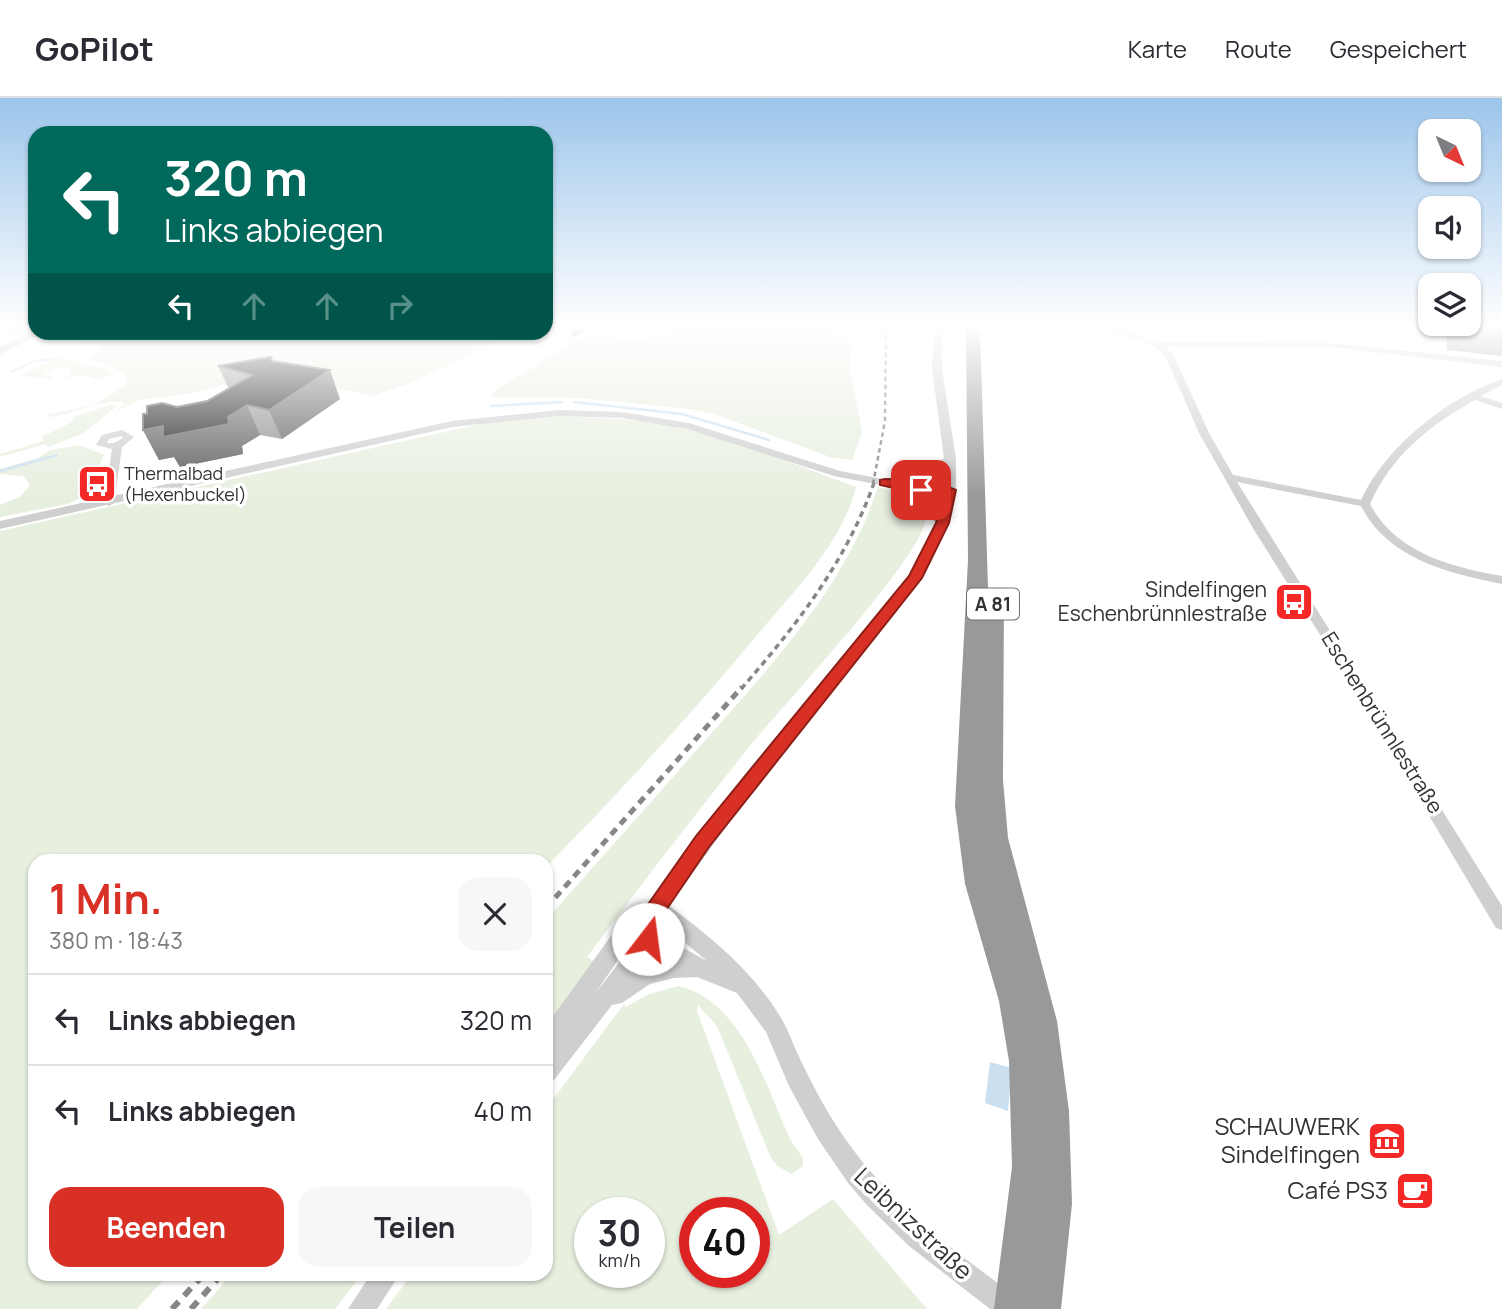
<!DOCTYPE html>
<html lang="de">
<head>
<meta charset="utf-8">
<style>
	:root { --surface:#fff; --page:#f7f7f7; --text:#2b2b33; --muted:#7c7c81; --line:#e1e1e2; --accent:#d93025 }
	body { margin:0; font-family:Manrope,sans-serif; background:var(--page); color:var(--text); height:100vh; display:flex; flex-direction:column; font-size:26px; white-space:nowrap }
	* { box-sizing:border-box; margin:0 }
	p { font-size:23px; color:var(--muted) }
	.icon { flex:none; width:38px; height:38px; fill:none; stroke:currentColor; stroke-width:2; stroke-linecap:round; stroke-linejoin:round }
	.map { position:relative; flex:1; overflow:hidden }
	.sheet { position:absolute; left:28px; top:756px; width:525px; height:427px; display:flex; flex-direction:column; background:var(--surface); border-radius:21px; box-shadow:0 2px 5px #0004 }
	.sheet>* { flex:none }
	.hud { position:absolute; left:28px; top:28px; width:525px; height:214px; border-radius:21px; box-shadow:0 2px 5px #0004; background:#00695c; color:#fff; overflow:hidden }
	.needle { width:46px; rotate:137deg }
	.tools { position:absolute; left:1418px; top:21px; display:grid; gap:14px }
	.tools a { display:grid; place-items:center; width:63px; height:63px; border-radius:14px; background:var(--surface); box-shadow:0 2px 5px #0004; font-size:35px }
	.speed { position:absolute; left:574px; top:1099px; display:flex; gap:14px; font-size:35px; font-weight:700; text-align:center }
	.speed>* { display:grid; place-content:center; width:91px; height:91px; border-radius:50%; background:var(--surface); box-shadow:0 2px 5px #0004; line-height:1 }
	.speed small { font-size:18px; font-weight:400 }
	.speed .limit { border:10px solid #d22; background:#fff; color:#111 }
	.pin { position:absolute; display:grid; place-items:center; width:60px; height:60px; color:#fff; margin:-30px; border-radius:14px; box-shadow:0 4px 10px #0006 }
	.me { position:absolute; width:77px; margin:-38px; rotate:15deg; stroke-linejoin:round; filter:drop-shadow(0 0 5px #0008) }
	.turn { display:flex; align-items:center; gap:24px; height:147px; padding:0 21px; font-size:32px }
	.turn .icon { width:91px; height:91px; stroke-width:2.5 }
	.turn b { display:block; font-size:49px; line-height:60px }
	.lanes { display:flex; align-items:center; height:66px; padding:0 21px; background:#0003; justify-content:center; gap:35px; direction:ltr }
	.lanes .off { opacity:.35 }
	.round { display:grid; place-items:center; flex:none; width:74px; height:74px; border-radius:21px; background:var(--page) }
	.head { display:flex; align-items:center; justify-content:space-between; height:119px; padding:0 21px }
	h1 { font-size:42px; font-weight:700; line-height:52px; color:var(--accent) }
	.cta { display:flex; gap:14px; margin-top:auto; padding:14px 21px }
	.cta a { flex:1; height:80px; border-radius:21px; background:var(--accent); color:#fff; font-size:28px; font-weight:700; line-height:80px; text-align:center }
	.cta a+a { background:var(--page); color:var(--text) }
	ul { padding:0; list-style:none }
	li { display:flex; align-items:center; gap:21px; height:91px; padding:0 21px; border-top:2px solid var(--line) }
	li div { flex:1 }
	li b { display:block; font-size:26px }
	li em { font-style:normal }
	header { display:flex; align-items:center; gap:42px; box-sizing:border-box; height:98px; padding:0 35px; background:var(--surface); border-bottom:2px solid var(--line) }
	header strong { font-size:33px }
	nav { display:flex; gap:38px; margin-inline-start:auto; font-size:24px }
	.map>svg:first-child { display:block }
</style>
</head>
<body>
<header>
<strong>GoPilot</strong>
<nav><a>Karte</a><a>Route</a><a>Gespeichert</a></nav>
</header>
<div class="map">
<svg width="1502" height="1211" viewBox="0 0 1502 1211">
	<rect width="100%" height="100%" fill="#fff"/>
	<!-- green -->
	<path fill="#e7efdf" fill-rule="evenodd" d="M682,230h143l21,10 5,9 -2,17 13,68 -10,28 -22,-3 -116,-43 -24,-5 -111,-11 -89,-1 8,-9 95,-56 37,10z
		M66,235h440l-37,22 -59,28 -38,13 -49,-11 -95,-1 -34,9 -54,7 -25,12 10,-9c-19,-6 -54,12 -77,14l-1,-2 46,-10 33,-19 1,-10 -18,-11 -20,-5 12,-14 -18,-4 6,-5 -22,-1z
		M59,260l46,11 8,6 -17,5c-11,-8 -28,-2 -41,3l16,-7 -1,-7 -11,-2 -16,7 12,4 -5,3 -6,-3 -25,-2z
		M111,307l6,1 -35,28 -34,13 -3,-3 -45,13v-3l44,-13 -2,-4 30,-15 1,-5z
		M561,318l93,5 81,21 121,45c-14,55 -56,97 -92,140 -69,83 -142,163 -218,240v-6h-511v413h134l-32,35h-137v-778l489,-109z
		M80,347l24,10 -17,40 -19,9 -68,13v-12l20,-8 10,-12 -6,-9 -24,-2v-5l38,-11 12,-8z
		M878,389c18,4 48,11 47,34 -3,36 -146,189 -176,226 -55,69 -109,139 -162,210l8,5 -49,66v-108c54,-61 109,-122 163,-184 67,-76 137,-151 169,-249z
		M679,888c64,16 87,101 112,155l12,17v8l-11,8 -15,-8 -6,-8 -54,-132 -19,-21 -1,6 82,224 54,-36 94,110h-541l26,-35h134v-165l78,-105 2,3 23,-13zM590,1115h59v59h-59zM695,1115h59v59h-59z
		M232,1176h130l-27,35h-134z"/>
	<!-- water -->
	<path fill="#cadff0" d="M990,964l22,6 -4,43 -23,-8z"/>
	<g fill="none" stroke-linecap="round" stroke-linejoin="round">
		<!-- stream -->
		<path stroke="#cadff0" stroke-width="2.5" d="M12,274l21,-11 21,-2
			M574,304l108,12 87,26
			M491,308l71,-4
			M0,373l57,-16"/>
		<!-- minor -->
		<path fill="#cfcfcf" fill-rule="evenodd" d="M4,230h11l18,9 -7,2z
			M1105,230h12l41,14 173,1 171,18v6l-171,-20h-166l9,9 35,77 24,42 128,25c25,-54 86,-102 141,-121v6l-21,11 21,7v6l-27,-9c-45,25 -84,56 -105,104 26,49 81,63 132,72v8c-54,-11 -114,-25 -141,-78l-124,-24 265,424v24l-6,-2 -155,-260 -87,-138 -55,-97 -33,-76 -12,-11z
			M122,332l12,7 -12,10 -8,56 -5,3 -5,-3 8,-54 -16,-4 6,-10zM121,338l2,2 -9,5h-7l2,-4z"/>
		<!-- tertiary -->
		<path fill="#cfcfcf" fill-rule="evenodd" d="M935,230h8l-1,41 14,90v31l-8,33 -28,58 -164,204 -87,121c41,30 82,64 109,107 10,15 15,32 23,48 14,29 29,57 48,83 46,64 109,110 172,156l4,9h-35l-81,-63 -42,-41 -19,-22 -30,-44 -29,-53 -23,-54 -29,-39 -40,-16 -23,1 -24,6 -28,19 -10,2 -58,75 -8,3v-57l65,-90 30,-23 103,-138 165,-198 27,-54 -16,-18 -18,-11 -1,-5 -67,-13 -147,-47 -65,-11 -62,-2 -108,11 -452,102v-8l452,-100 108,-11 62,2 67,11 151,48 53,10 33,-9 18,-14 -12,-89zM944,371v18h-16l-22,-4 28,-6zM917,394l26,2 -4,17 -11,-12zM660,824l47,39 -40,-22zM635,844l-41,53 31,-45zM652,853l14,9 -26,8z
			M371,1176h29l-23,35h-29z"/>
		<!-- secondary -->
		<path fill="#bcbcbc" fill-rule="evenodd" d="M35,232l10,2 -45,22v-7z"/>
		<!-- motorway -->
		<path fill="#999" fill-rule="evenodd" d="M966,230h14l8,260h13l3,5 -1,187 5,58 49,183 12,90 3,93 -11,105h-67l18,-142 -3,-106 -10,-60 -34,-117 -10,-78 13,-246z"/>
		<!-- rail-far3 -->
		<path stroke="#878787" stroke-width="2.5" stroke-dasharray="4.5 3.5" stroke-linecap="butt" d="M873,386l12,-63 1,-93"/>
		<!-- rail-far2 -->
		<path stroke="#878787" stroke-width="3.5" stroke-dasharray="6 4.5" stroke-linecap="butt" d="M741,591c55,-63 105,-127 133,-206"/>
		<!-- rail-far1 -->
		<path stroke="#878787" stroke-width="5" stroke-dasharray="8 6" stroke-linecap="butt" d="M546,810l196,-221"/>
		<!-- rail -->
		<path stroke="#878787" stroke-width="6" stroke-dasharray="10 8" stroke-linecap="butt" d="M172,1211l32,-35
			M191,1211l31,-35"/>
	</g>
	<!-- wall -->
	<path fill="#8c8c8c" d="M1450,230h52v28l-55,-6 -1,-16z
		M273,263l67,38 -58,40 -22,-4 -18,11 1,8 -63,13 -6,-10 -15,3 -16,-30 34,-23 30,-6 22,-12 -11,-23z"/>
	<!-- shaded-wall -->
	<path fill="#5e5e5e" d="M571,230h18l-16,10z
		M330,272l10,29 -58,40 -13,-29z
		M247,307l13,30 -18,11 1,8 -63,13 -6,-10 -15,3 -16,-30 85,-13z"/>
	<!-- building -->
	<path fill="#191919" stroke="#5e5e5e" stroke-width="2" d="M271,259l1,4 58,9 -61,40 -22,-5 -19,12 1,7 -66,13v-11l-20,4v-16h4v-8l15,-3 15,4 30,-6 45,-26 -34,-9z"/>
	<!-- sky -->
	<linearGradient id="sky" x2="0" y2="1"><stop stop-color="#9cc5eb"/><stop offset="0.57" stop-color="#fff"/><stop offset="1" stop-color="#fff" stop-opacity="0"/></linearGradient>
	<rect width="1502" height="400" fill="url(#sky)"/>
	<!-- route -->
	<path fill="#d93025" stroke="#8d1f18" stroke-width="2" d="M885,381l44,1 27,10 -7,33 -27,55 -213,269 -51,75 -3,24 -7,2 -7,-2 -3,-7 4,-26 54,-77 213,-260 27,-53 8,-31 -22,-5 5,3 -6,4 -41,-9v-5z"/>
	<!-- icons -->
	<defs>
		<g id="bus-square" transform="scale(2.0125)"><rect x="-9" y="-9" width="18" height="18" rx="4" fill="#f52828" stroke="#fff"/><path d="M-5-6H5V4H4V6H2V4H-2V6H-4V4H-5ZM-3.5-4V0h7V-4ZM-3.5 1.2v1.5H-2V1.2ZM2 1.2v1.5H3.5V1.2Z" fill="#fff"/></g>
		<g id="museum-square" transform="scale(2.0125)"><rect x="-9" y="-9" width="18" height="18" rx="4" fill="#f52828" stroke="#fff"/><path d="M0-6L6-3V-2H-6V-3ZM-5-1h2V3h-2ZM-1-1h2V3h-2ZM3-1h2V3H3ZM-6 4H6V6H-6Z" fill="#fff"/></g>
		<g id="cafe-square" transform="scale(2.0125)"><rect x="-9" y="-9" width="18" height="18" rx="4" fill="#f52828" stroke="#fff"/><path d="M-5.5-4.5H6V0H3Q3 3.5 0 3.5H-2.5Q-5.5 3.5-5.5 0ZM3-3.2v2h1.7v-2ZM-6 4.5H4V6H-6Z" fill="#fff"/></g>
	</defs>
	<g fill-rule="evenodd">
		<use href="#bus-square" x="97" y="386"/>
		<use href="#bus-square" x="1294" y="504"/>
		<use href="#museum-square" x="1387" y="1043"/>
		<use href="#cafe-square" x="1415" y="1093"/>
	</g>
	<g text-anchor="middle" stroke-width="7" stroke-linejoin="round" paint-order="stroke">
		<!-- far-poi labels -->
		<g font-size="18" fill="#323232" stroke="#fff" text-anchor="start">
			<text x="124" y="382">Thermalbad<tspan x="124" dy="21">(Hexenbuckel)</tspan></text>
		</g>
		<!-- shield labels -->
		<rect fill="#fff" stroke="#707070" stroke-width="2" x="967" y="490.5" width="52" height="31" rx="5"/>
		<g font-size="19" font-weight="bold" fill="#323232">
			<text x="993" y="513">A 81</text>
		</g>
		<!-- poi labels -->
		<g font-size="21" fill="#323232" stroke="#fff" text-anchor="end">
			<text x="1267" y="499">Sindelfingen<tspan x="1267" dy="24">Eschenbrünnlestraße</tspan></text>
		</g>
		<!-- street labels -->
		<g font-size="21" fill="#323232" stroke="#fff">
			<text transform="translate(1382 625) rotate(58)" y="7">Eschenbrünnlestraße</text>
		</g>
		<!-- near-poi labels -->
		<g font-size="24" fill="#323232" stroke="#fff" text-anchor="end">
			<text x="1360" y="1037">SCHAUWERK<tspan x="1360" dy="28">Sindelfingen</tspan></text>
			<text x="1388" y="1101">Café PS3</text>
		</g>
		<!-- near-street labels -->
		<g font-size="24" fill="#323232" stroke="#fff">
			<text transform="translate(913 1126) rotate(43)" y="8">Leibnizstraße</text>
		</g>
	</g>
</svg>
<div class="tools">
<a><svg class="needle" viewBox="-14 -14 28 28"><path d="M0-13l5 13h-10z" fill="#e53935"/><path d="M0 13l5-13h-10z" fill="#7c7c81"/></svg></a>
<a><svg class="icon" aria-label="sound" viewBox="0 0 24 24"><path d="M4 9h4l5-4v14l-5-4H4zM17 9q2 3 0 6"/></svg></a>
<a><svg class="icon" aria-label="layers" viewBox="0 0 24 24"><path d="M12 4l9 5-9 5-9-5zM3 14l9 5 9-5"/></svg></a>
</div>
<div class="speed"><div>30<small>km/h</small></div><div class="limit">40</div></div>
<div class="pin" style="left:921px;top:392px;background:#d93025"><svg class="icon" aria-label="arrive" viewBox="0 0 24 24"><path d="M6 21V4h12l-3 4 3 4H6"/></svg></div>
<svg class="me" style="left:648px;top:841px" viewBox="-20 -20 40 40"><circle r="19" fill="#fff"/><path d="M0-13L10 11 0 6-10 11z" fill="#d93025"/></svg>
<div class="hud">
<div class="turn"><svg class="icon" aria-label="left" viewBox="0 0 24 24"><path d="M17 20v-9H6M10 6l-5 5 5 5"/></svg><div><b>320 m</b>Links abbiegen</div></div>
<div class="lanes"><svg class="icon" aria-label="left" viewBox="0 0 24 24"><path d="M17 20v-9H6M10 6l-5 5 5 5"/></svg><svg class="icon off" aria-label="ahead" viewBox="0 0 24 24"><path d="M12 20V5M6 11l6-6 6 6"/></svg><svg class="icon off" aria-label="ahead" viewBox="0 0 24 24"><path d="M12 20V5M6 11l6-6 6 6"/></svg><svg class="icon off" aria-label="right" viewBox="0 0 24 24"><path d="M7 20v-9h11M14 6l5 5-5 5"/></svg></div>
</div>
<section class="sheet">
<div class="head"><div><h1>1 Min.</h1><p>380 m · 18:43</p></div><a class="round"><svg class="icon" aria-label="close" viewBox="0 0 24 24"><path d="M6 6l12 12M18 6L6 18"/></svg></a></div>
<ul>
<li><svg class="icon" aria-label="left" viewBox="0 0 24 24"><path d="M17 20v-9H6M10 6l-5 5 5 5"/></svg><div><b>Links abbiegen</b></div><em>320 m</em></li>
<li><svg class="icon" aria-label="left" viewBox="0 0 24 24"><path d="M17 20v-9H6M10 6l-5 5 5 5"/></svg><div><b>Links abbiegen</b></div><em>40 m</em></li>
</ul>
<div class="cta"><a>Beenden</a><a>Teilen</a></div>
</section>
</div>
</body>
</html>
